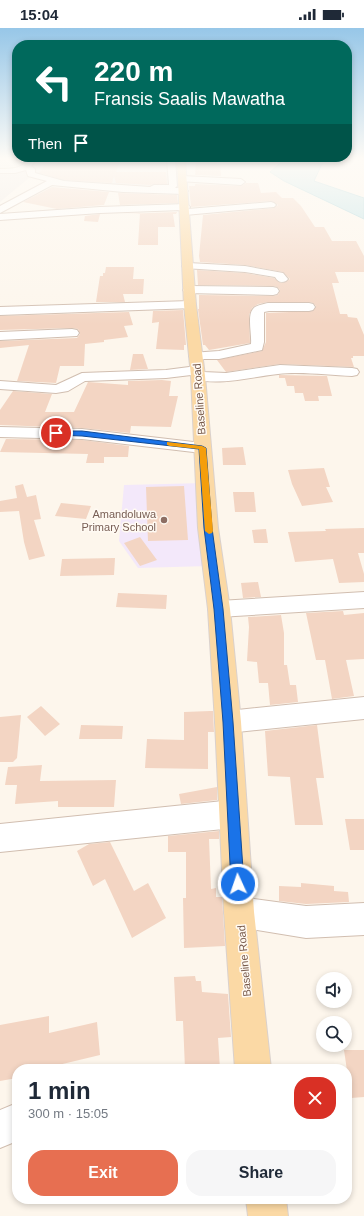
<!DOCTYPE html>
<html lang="en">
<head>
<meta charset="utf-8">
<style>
	:root { --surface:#fff; --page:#f6f6f7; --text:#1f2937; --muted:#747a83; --accent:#e76f51 }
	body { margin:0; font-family:Helvetica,sans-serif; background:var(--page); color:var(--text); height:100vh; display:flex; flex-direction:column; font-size:15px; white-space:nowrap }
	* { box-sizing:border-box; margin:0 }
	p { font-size:13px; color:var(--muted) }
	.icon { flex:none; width:22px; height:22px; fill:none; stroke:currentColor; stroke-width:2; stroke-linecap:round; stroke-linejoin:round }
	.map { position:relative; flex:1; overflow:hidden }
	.details { position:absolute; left:12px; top:1036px; width:340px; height:140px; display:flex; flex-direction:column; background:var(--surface); border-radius:16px; box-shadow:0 2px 6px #0003 }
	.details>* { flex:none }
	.hud { position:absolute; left:12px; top:12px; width:340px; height:122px; border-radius:16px; box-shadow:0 2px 6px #0003; background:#00695c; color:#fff; overflow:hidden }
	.buttons { position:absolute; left:316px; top:944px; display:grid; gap:8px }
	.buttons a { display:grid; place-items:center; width:36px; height:36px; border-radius:50%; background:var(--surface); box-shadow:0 2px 6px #0003; font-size:20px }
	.pin { position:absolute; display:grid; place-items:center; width:34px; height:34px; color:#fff; margin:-17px; border:2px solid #fff; border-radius:50%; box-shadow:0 1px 4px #0007 }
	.me { position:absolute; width:44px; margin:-22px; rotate:357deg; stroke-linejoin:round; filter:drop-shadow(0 0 3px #0008) }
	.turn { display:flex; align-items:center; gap:14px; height:84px; padding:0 16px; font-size:18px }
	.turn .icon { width:52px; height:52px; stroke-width:2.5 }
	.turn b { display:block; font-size:28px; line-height:34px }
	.then { display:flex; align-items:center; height:38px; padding:0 16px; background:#0003; gap:8px; font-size:15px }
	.round { display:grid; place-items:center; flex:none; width:42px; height:42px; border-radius:16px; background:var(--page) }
	.headline { display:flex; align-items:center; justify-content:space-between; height:68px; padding:0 16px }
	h1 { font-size:24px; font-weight:700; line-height:30px }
	.button { display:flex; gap:8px; margin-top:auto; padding:8px 16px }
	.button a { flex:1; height:46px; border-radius:16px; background:var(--accent); color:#fff; font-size:16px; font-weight:700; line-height:46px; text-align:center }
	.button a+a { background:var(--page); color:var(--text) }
	.status { display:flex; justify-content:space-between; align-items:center; height:28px; padding:0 20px; background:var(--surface); direction:ltr }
	.status svg { height:11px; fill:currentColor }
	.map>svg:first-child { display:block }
</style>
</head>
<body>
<div class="status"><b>15:04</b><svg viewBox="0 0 49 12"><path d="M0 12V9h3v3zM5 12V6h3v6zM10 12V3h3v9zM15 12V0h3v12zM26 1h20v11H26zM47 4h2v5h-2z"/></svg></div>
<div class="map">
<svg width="364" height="1188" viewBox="0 0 364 1188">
	<rect width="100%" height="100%" fill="#fdf6ec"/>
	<!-- industrial -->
	<path fill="#efe9e4" d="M0,131h180l3,29 -63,-1 -90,-10 -30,25z"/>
	<!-- education -->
	<path fill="#f3e8fa" d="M205,455l4,83 -71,2 -19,-27 5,-56z"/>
	<!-- water -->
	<path fill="#bfe3e8" stroke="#a5d3da" d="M291,131h42l-11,5 -8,17 50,17v21l-80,-38 -14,-9 9,-8z"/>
	<!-- building -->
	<path fill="#f3d5c3" d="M65,131h56l-5,13h50l1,12h-13l-4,1 -34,-2 -2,-7 -2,7 -48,-3 -25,-7 6,-8h11l2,-3h5z
		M196,131h21v5h3l1,12 -26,-1z
		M246,155h12l3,10 15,-1 6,6h11l8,8 14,21h9l8,14h24l8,15v16h-29l4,11h-7l8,31h7l1,3 9,1 7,17v21h-11v2h-2l3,9 -74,-3 -54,8 -9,-12 45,-9 4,-9v-29l47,-2 3,-5 -3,-3 -4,-1h-41l-10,2 -6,4 -3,7 1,28 -41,7 -4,-5h-2l-5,-36h1v-14l74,1 5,-1 2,-5 -3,-3 -4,-1 -75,-1 -1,-15 48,3 29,5 7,5 5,-1 4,-3 -7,-7 -38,-7 -45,-3 -1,-6 4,-41 71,-7 4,-3 -7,-4 -80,6 -2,-21h6v-2l46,2z
		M52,159l57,5 -5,13 -47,4 -34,-7z
		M118,165l59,2 1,8 -58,2z
		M177,184l-1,2h-3l2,13h-17v18h-20l2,-32 -18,1z
		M100,186l-2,8 -14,-1 1,-5z
		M106,239h28l-1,12h11l-1,15h-20l2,8h-29l4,-26h3v-3h2z
		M183,282l3,35h-2v5l-28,-1 3,-27 -7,1 1,-12z
		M129,284l4,13 -9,1 4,11 -24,3v2l-19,2 -1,22h-24l-4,17 -39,-2 12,-36 -29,3v-7l77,-3 3,-4 -2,-5 -6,-1 -72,2v-14z
		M133,326h10l5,15 -18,1z
		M279,347l48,1 5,20h-14l1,5h-14l-2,-8h-8l-1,-7h-7l-2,-8h-6z
		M162,352l9,1 -2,15h9l-7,31 -40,-1 -1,7 -48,-5 -82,-3v-15l13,-19 39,3 -7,18h29l14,-30 40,3v-4z
		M6,411l76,1 47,6 -1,11h-24v6h-18l2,-9 -88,-2z
		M243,419l3,18h-23l-1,-17z
		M324,440l6,19h-4l7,15 -31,4 -10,-22 -4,-14z
		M23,456l4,13 9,-2 5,24 -7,1 11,36 -16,4 -5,-18 -5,-31 -19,1v-11l17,-3 -2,-12z
		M184,458l4,54 -40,1 -2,-54z
		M233,464h21l2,20h-21z
		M61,475l30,3 -5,13 -31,-3z
		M364,500v25h-6l6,21v8l-25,1 -6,-24 -38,3 -7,-30 38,-1 -1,-2z
		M266,501l2,14h-14l-2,-13z
		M140,509l17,23 -17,6 -16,-23z
		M115,530l-1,17 -54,1 2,-17z
		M258,554l3,15 -18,1 -2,-15z
		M118,565l49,2 -1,14 -50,-2z
		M343,583l1,4 20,-2v46l-18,1 8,36 -22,3 -7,-39h-9l-10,-47z
		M281,587l3,18v32h3l3,20h6l2,17 -28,3 -2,-22h-9l-2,-21 -10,-1 2,-34 -1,-10z
		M41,678l19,18 -15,12 -18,-19z
		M210,683h3l1,21h-6v37l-63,-1 2,-29 37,1v-28z
		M21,687l-4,43 -4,4h-13v-45z
		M81,697l42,1 -1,13h-43z
		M317,697l7,53h-8l7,47h-28l-5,-48 -22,-1 -3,-45z
		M42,737l-2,16 76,-1 -2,27h-56v-6l-43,3 2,-19h-12l3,-18z
		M217,759v13l-36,4 -2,-10z
		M345,791h19v31h-14z
		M219,803v8h-10l2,50 5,-1v9h6l3,49 -41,2 -1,-50h3v-46h-18v-16z
		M110,814l24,49 14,-8 18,35 -34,20 -27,-59 -12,7 -16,-35 12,-7z
		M301,855l33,3v5l14,1 1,10 -43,2 -27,-3v-15l22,1z
		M195,948l1,5h5l1,11 26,2 3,43 -13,1 2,31h-35l-2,-48h-7l-2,-44z
		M49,988v17l48,-11 3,33 -50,12v2h-33v9l-17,3v-56z
		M344,1022h20v47l-13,1z"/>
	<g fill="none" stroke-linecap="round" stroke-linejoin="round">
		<!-- minor casing -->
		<g stroke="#d1beb0" stroke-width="2">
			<path id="minor" d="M29,131h8l-6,7 4,3v4l29,8 86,6 4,-2h15l-2,-26h8l2,27 -2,2h9l4,3 -4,3 -61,-2 -71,-7 -52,28v-7l47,-25 -19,-5 -2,-6 -11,3h-15v-4c12,0 21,0 29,-10z
				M182,148l59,3 4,3 -4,3 -62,-4 -1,-2z
				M271,174l3,1 2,2 -2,2 -89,8 -5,-3 2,-2 -82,3 -100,7v-6l100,-7 85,-3 3,1 2,2 -2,2z
				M188,235l57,3 38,7 5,6 -2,2c-5,2 -8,1 -11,-4l-30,-5 -61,-4 -2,-2 2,-2z
				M189,258l84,1 4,1 2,3 -2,3 -4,1 -88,-2 -2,-3 2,-3z
				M190,273l4,1 2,3 -2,3 -194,7v-8z
				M268,275h41l4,1 2,3 -2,3 -4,1h-40l-5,1v30l-2,8 -43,9h-28l-2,-3 2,-3 28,-2 32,-7c1,-9 -4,-29 2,-35 3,-4 11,-5 15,-6z
				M72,301l5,1 2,3 -2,3 -77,4v-8z
				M280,337l72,3 5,1 2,3 -2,3 -5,1c-22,-1 -53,-5 -74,-2 -28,3 -57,12 -85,5l-2,-4 -25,3 -81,3 -17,10 -12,2 -56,-4v-8l56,4 26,-12 84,-3 31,-4 5,1 2,3 -1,2 23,1z
				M0,399l82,2 120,14 6,1 2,4 -2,4 -6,1 -120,-14 -82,-2z
				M364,564v16l-145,9 -8,-2 -3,-6 3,-6 8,-2z
				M364,669v22l-136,14 -9,-3 -4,-8 4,-8 9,-3z
				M233,772l10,4 4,10 -4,10 -10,4 -233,24v-28z
				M239,869l67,9 58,-3v32l-58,3 -67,-11 -11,-4 -4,-11 4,-11z
				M17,1075v38l-17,7v-38z"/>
		</g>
		<!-- major casing -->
		<g stroke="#dad1cd" stroke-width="2">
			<path id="major" d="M177,131h8l11,146 9,71 13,152 12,81 11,113 13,190 17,157h-36l-11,-157 -9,-190 -7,-113 -10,-81 -7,-152 -7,-71z
				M246,1171h40l2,17h-40z"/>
		</g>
		<!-- minor -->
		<use href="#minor" fill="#fff" fill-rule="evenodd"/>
		<!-- major -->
		<use href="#major" fill="#fbd9a5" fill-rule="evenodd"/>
	</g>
	<!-- sky -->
	<linearGradient id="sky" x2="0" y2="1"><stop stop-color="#97c7e8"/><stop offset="0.44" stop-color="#fefbf6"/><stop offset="1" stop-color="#fefbf6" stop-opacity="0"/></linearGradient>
	<rect width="364" height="297" fill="url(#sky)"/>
	<!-- route -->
	<path fill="#1a73e8" stroke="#114b97" d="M53,403h29l120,15 4,2 6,80 11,81 10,113 11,162 -2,4 -4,2 -5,-2 -2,-4 -8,-162 -9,-113 -10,-81 -5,-79 -117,-13 -26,-1 -3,-1z"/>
	<!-- slow -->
	<path fill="#f59e0b" d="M167,414l35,4 4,2 7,83 -1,2 -3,1 -4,-3 -6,-82 -29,-3 -3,-1z"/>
	<!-- markers -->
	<circle fill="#8d6e63" stroke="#fffaf3" stroke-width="1.5" cx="164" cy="492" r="4"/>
	<g text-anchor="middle" stroke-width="3" stroke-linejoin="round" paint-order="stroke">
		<!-- street labels -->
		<g font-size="11" fill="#7a5c4d" stroke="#fffaf3">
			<text transform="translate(199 371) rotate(-94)" y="4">Baseline Road</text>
			<text transform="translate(244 933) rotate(-95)" y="4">Baseline Road</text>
		</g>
		<!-- education labels -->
		<g font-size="11" fill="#785e54" stroke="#fffaf3" text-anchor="end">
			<text x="156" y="490">Amandoluwa<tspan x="156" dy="13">Primary School</tspan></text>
		</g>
	</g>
</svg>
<div class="buttons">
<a><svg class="icon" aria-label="sound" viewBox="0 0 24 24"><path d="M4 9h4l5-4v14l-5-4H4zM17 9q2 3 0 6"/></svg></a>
<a><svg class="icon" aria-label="search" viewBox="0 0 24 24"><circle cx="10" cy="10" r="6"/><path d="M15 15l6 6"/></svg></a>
</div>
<div class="pin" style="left:56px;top:405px;background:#d93025"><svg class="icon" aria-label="arrive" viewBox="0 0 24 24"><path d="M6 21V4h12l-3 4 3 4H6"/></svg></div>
<svg class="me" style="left:238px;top:856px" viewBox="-20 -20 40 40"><circle r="17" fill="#1a73e8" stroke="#fff" stroke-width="3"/><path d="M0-11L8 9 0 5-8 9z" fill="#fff"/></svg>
<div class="hud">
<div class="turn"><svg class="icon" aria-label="left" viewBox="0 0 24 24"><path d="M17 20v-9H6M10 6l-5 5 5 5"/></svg><div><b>220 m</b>Fransis Saalis Mawatha</div></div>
<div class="then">Then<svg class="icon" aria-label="arrive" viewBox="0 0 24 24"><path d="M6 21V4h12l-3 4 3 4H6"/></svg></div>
</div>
<section class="details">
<div class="headline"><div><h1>1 min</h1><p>300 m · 15:05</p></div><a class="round" style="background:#d93025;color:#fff"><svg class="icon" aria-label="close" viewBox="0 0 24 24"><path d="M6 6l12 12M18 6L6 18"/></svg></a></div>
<div class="button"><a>Exit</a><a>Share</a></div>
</section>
</div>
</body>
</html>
